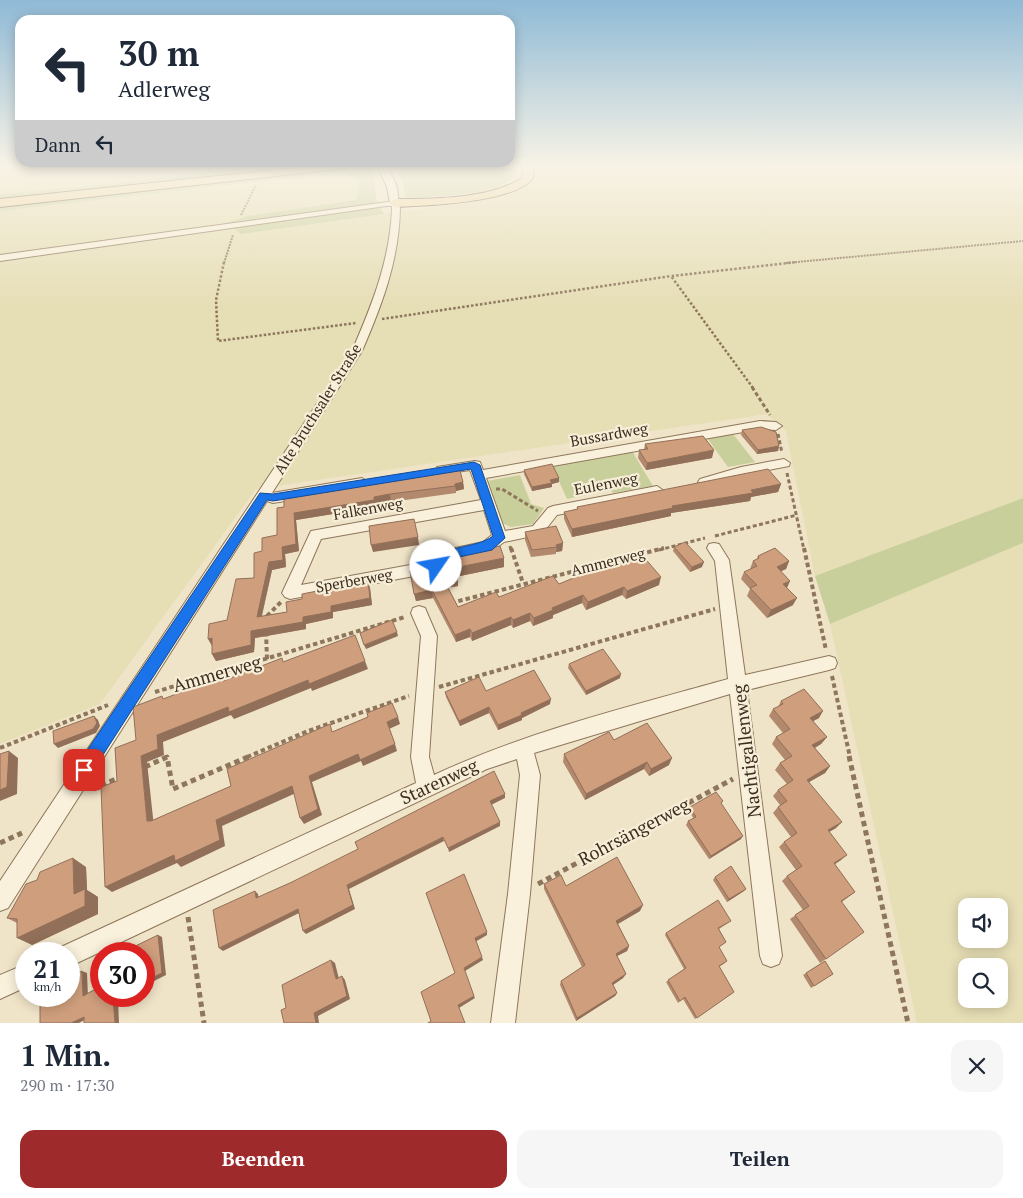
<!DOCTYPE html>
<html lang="de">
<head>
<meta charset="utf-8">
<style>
	:root { --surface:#fff; --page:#f6f6f7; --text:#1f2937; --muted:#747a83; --accent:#9e2a2b }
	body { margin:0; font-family:"PT Serif",serif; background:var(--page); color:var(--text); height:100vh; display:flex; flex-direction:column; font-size:19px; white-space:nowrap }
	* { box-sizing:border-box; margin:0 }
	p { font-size:16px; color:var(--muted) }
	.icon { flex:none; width:28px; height:28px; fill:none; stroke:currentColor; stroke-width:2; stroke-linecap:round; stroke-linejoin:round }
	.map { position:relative; height:1023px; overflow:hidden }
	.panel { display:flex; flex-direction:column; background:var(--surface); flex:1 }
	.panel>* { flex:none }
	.guide { position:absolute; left:15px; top:15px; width:500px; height:152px; border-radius:15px; box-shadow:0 2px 12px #0003; background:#fff; color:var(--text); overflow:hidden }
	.controls { position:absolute; left:958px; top:898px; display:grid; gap:10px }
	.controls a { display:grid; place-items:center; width:50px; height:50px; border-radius:10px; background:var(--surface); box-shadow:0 2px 12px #0003; font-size:25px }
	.speed { position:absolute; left:15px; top:942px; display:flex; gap:10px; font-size:25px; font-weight:700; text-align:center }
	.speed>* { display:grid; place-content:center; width:65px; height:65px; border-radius:50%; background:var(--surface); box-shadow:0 2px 12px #0003; line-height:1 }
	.speed small { font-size:12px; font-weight:400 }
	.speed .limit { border:8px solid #d22; background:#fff; color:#111 }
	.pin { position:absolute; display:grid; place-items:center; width:42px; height:42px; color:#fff; margin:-21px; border-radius:10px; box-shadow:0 2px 8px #0006 }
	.me { position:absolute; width:55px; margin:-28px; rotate:57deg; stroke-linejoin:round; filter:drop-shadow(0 0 4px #0008) }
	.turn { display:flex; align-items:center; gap:18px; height:105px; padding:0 20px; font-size:22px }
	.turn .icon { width:65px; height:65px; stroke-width:2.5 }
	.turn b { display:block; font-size:35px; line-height:42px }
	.then { display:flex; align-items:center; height:48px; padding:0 20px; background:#0003; gap:10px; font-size:19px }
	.round { display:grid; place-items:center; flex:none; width:52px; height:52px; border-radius:15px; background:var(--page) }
	.summary { display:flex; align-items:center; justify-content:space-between; height:85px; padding:0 20px }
	h1 { font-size:30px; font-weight:600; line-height:38px }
	.cta { display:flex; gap:10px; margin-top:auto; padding:10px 20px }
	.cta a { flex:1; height:58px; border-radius:15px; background:var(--accent); color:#fff; font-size:20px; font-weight:600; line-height:58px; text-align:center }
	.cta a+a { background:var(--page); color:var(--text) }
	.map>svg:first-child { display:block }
</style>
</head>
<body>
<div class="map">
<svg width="1023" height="1023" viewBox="0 0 1023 1023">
	<rect width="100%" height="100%" fill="#f0e4c8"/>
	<!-- farmland -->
	<path fill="#e6deb5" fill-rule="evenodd" d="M35,165h248l-283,30v-26z
		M534,165h489v333l-208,78 -29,-145 -19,-17 -511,75 -156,215 -100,40v-533l341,-39 19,9 -4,19 -26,3 -89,31 242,-34 37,-10 14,-9z
		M1023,543v480h-106l-87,-399zM966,906h33v33h-33zM966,966h33v33h-33z"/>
	<!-- green -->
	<path fill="#c9cf9b" d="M283,165h38l-321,34v-4z
		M373,165l3,34 8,15 -143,20 -14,-11 20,-7 109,-16 4,-19 -19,-9 -341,39v-5z
		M392,165h120l5,6c-7,26 -89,25 -111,27l-2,-12 -9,-19z
		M733,434l22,28 -27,5 -21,-29z
		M632,451l21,35 -40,7 -2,-3 -44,9 -15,-33z
		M520,475l11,29 13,4 -11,16 -22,3 -9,-4 -15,-42z
		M1023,498v45l-193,81 -15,-48z"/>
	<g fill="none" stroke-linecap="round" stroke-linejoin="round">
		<!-- street casing -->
		<g stroke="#8d765c" stroke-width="2">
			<path id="street" d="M395,201l4,2 1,6c-1,51 -18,96 -38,142l-90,142 90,-15 7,5 -7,5 -89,15 -6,-2 -259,407 -8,3v-30l352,-530c20,-46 38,-91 40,-142v-3h-6l-386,55v-6z
				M760,421l16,1 6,4 -6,4 -16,-1 -274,49 19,53 28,-5 15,-18 5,-2 104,-20 7,5 -7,5 -100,19 -15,19 -38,8 -12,9 -37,8 -19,13 -146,27 -5,-2 -3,-4 29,-62 170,-31 -11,-30 -28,4 -5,-1 -1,-3 1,-3 38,-6 5,1 3,8zM484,510l8,25 -9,7 -37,8 -14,11 -131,24 20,-46z
				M784,459l6,4 -1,3 -47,9 -37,12 -7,-5 2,-3 41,-12z
				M714,543l5,1 10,16 16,115 84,-19 6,2 2,5 -2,5 -6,2 -82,20 35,266 -3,8 -8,3 -8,-3 -3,-8 -30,-262 -196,59 6,22 -10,119 -15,129h-24l17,-129 12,-119 -3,-16 -30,10 -410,194 -8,3v-12h-11l3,-7 355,-164 -5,-26 10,-121 -10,-23 2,-5 6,-2 6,2 12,28 -8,121 5,18c94,-44 194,-68 294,-96l-13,-118 -8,-13 2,-4z
				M26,964v23l-26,12v-24z"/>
		</g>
		<!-- secondary casing -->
		<g stroke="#6f573f" stroke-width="2">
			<path id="secondary" d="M377,165h10l10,22 2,18h-8l-1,-2 -3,-16z"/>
		</g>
		<!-- primary casing -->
		<g stroke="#5b4430" stroke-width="2">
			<path id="primary" d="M321,165h31l-5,3 -347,39v-8z
				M524,165h10l-1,13c-17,25 -109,28 -138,29l-6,-4 6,-4c38,0 95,0 127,-21z"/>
		</g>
		<!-- path-far4 -->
		<path stroke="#8d765c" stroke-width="2" stroke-dasharray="2 1" stroke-linecap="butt" d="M241,215l15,-30
			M224,263l9,-28
			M786,263l237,-22"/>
		<!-- path-far3 -->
		<path stroke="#8d765c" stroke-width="2.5" stroke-dasharray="2.5 2" stroke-linecap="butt" d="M224,262l-8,38 2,41 138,-18
			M382,319l289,-43
			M753,388l-82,-112 126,-14"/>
		<!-- path-far2 -->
		<path stroke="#8d765c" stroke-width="3" stroke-dasharray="4 2.5" stroke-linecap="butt" d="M752,387l18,28
			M778,434l4,19
			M787,473l17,77
			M496,489h6l36,22
			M715,536l82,-21
			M510,546l1,4
			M659,550l46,-12"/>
		<!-- path-far1 -->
		<path stroke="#8d765c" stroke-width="4" stroke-dasharray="4.5 3" stroke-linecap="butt" d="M511,548l12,35
			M804,548l22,102
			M451,603l213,-55
			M267,616l15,-15
			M266,632l1,27
			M832,676l18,81
			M439,687l276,-78
			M155,692l250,-75
			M0,748l108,-43
			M247,757l61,-26 101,-35"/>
		<!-- path -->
		<path stroke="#8d765c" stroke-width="5" stroke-dasharray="5.5 4" stroke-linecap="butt" d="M849,756l59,267
			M145,767l22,-10 6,32 77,-33
			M92,789l29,-12
			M0,843l22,-10
			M538,884l195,-105
			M188,917l16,106"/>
		<!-- street -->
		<use href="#street" fill="#faf1dc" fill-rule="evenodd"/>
		<!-- secondary -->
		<use href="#secondary" fill="#faf1dc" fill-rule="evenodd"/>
		<!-- primary -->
		<use href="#primary" fill="#f3d9a0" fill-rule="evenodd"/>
	</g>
	<!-- wall -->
	<path fill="#b2896c" d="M742,430l37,16 -1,5 -21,3 -16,-19z
		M645,444l67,14 -66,12 -8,-12 1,-8h5z
		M524,470l35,8v4l-7,2v3l-20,4 -8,-17z
		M463,482l1,7 -8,2v2l-65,9 -16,2 1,3 -80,13 3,31 -14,3 1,13 -14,3 -10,46 25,-4 83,-24 2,17 -39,7v6l-27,6v5l-51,9 -1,14 -38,9 -4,-7 15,-34 27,-42 8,-27 15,-16v-27z
		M781,484l-3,8 -27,5 -1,4 -79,12v3l-99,21 -8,-18v-7l13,-3v-2z
		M525,532l38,11 -1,8 -6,1v2l-25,3 -6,-17z
		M674,547l28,20 -12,5 -17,-21z
		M456,554l48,13 -44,9 -4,-13z
		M758,556l31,5 -3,8 -5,2 12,34 -26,13 -20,-22 3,-7 -9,-10 3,-7 6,-3 3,-8 4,-2z
		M609,568l50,17 -33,14 -4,-4 -36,15 -4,-7 -29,12v3l-20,8 -3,-5 -17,7 -2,-3 -39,16 -2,-4 -14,5 -23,-44 -17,3 -6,-30h19l29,7v8l-10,2 10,19 101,-23z
		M569,664l51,14 -34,17 -18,-27z
		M486,691l64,13 -28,14v2l-24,10 -9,-17 -29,13 -14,-29 -1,-5z
		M781,701l38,17 -6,3 14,16 -6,7 -6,4 15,18 -5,7 -16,9 27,46 -7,4 12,28 -7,4 21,28 -13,10 -16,57 -6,4 -30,-44 13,-9 -21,-29 5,-5 9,-6 -17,-23 5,-5 7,-5 -18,-24 5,-6 2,-2 -7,-9 5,-6 9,-6 -12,-14 5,-7 5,-3 -13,-16 4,-7 7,-4 -14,-17 4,-7 5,-2z
		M614,740l55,25 -20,11 -5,-7 -59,31 -22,-38 1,-8z
		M721,804l20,35 -32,20 -23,-34 2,-4 6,-2 -6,-9 2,-3z
		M86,867l1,23 11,7v17l-66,31 -15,-22 -10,-5z
		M715,877l29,14 -17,11 -14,-22z
		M544,884l22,2 74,25 -22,13 11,22 -2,5 -10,5 9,18 -3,4 -10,7 4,8 -2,3 -39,25 -16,-36 1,-4 21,-14 -38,-78z
		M728,923l-9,6 7,13 -7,5 6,16 -6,4 15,25 -39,27 -12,-20 -5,4 -12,-21 18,-13 -19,-34 1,-2z
		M825,961l8,13 -22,14 -8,-13z"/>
	<!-- shaded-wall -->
	<path fill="#916f58" d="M779,446l-1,5 -21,3 1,-4z
		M714,450l-2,8 -66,12 1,-7z
		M559,478v4l-7,2v3l-20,4v-4l18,-7z
		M463,482l1,7 -8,2 -1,-7z
		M781,484l-3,8 -27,5 -1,4 -79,12v3l-99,21v-8l100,-23z
		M390,494l1,8 -16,2 -1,-7z
		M374,500l2,7 -80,13 3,31 -14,3 1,13 -14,3 -12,53 -3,-6 12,-55 13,-15 12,-34z
		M418,537l1,8 -46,7 -2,-7z
		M563,543l-1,8 -6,1 1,-5 -1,-2z
		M504,558v9l-44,9 -1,-9z
		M789,561l-3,8 -13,6 4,-8z
		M704,562l-2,5 -12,5 2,-5z
		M661,577l-2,8 -33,14 1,-8z
		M458,578v8l-13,2 -1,-8z
		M368,581l2,7 2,17 -39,7v6l-27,6v5l-51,9 -1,14 -38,9 -4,-7 39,-23 52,-14 28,-11z
		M790,581l-3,7 -4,-4z
		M624,587l-2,8 -36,15 2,-8z
		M432,590l1,8 -17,3 -2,-7z
		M583,595l-1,8 -29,12v3l-20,8 1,-8 18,-10z
		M797,598l-4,7 -26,13 4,-8z
		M530,613v8l-17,7v-8z
		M511,617v8l-39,16v-8z
		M470,629v8l-14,5 -1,-7z
		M397,632l1,4 -32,13 -2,-4z
		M212,638v8l-4,-7z
		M365,661l3,8 -56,22 -1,-3 -77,31 -3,-4 -68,27 1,13 -17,7 7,65 -7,-6 -6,-65 16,-21 71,-28z
		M621,674l-1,4 -34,17v-4z
		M551,699l-1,5 -28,14v2l-24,10v-5l23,-12z
		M489,707v6l-29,13 -1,-5z
		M823,711l-4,7 -13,7 4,-7z
		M94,716l4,4 2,6 -4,7 -38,15 -4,-4z
		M398,717l2,7 -11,5 -2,-7z
		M827,737l-6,7 -14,8 5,-7z
		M395,744l2,7 -34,15 -2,-5 -49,21 10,33 -18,9 -4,-6 9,-42 49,-22z
		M9,751l9,7 -1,36 -17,7v-11z
		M672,758l-3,7 -20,11 2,-7z
		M647,762l-3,7 -59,31 1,-6z
		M830,766l-5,7 -23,13 5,-6z
		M292,786l4,7 -74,33 3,20 -44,21 -4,-4 -65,29 -7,-5 111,-67z
		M505,794v4l-14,7 -1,-4z
		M500,822v4l-51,26 -1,-4z
		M842,822l-6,6 -14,8 6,-6z
		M743,836l-2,3 -32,20 2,-3z
		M443,837l1,4 -95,48 6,20 -49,25 -3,-3 44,-46z
		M847,855l-6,5 -13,9 6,-6z
		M73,858l13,9 1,23 11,7v17l-66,31 -15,-7 57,-44z
		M746,889l-2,2 -17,11 2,-3z
		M255,891l3,3 1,7 -3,-3z
		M643,905l-3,6 -26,15 2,-5z
		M298,909l3,3 -78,39 -4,-3z
		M487,932v3l-12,7v-4z
		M158,935l4,2 4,38 -22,11v-4z
		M629,946l-2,5 -14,7 3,-4z
		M482,957l1,3 -18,11 -1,-3z
		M331,960l4,3 5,20 -4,-4z
		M82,971l5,2 1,24 -5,-1z
		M626,974l-3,4 -13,9 2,-4z
		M342,976l3,4 5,19 -32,17 1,7h-3l-2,-10z
		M617,993l-2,3 -39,25 1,-3z
		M116,996h8l-6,3 1,24h-4l-2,-25z
		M474,996l1,2 -16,10 -1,-3z
		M84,1017l4,1 -9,5h-8z"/>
	<!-- building -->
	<path fill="#cf9f7d" stroke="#916f58" d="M761,427l15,5 3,14 -21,4 -16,-20z
		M703,436l11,14 -67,13 -8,-13 9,-1 -3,-5z
		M552,464l7,14 -9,2 2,3 -20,4 -8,-17z
		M459,467l4,15 -8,2v2l-65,8 -16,3v3l-80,13 2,31 -14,3 1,13 -14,2 -12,55 30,-5 -1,-10 16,-3v-5l66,-13 2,17 -39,8v6l-28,5v5l-52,9v14l-39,9v-16l-4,1 1,-15 18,-4 9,-41 18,-1v-25l8,-2v-13l15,-3v-27l7,-1v-11z
		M768,469l13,15 -30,6 2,3 -81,13 1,2 -101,21 -8,-17 14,-3 -1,-2z
		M414,519l4,18 -47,8 -2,-19z
		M556,526l7,17 -7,2 1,2 -25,3 -7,-18z
		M685,542l19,20 -12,5 -18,-20z
		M500,546l4,12 -45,9 -3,-13z
		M775,548l14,13 -12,6 13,14 -7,3 14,14 -26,12 -21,-22 7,-3 -13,-13 13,-6 -4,-5 6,-3 -1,-2z
		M642,555l19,22 -34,14 -3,-4 -36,15 -5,-7 -31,13 1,2 -19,8 -4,-5 -17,7 -2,-3 -39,16 -2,-4 -15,6 -23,-45 -18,4 -4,-23 19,-4v4l26,-5 3,12 -14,2 14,27 38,-15 3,5 54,-21 6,8 48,-20 2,4z
		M392,620l5,12 -33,13 -4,-12z
		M355,635l10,26 -56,23 -1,-4 -79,32 -1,-5 -71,28 1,14 -17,7 6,65h4l80,-35 -4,-17 103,-45 2,8 36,-15 -1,-4 25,-10 6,14 -11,5 8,22 -35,16 -2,-6 -49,22 9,33 -18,9 -8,-32 -76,34 4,20 -45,21 -1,-6 -69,32 -4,-100 16,-6 -2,-33 21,-8 -3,-33 29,-11 1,3 59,-22 1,4 59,-23 1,4z
		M603,649l18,25 -35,17 -17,-27z
		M534,670l17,29 -30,14 1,2 -24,10 -9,-18 -30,14 -14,-29 34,-15 7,14z
		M804,689l19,22 -13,7 17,19 -15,8 18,21 -23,14 35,42 -14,8 19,25 -13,8 21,29 -14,9 23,31 -38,27 -31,-44 14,-9 -22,-30 15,-10 -18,-24 13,-9 -19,-26 9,-6 -9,-11 15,-10 -13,-17 12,-7 -16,-19 14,-8 -17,-20 10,-5 -2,-3z
		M94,716l3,7 -4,6 -39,15 -1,-13z
		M647,723l25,35 -21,11 -4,-7 -61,32 -22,-40 45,-22 5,8z
		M9,751l-2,36 -7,3v-36z
		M494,771l11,23 -15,7 10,21 -52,26 -5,-11 -96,48 6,20 -50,26 -5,-22 -79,39 -6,-38 42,-19 1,7 36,-16 66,-33 -3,-7z
		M716,792l7,9 -2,2 22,33 -32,20 -23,-35 8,-4 -6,-10z
		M617,857l26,48 -27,16 13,25 -13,8 10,20 -14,9 5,10 -40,25 -16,-37 24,-16 -41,-81 17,-9 5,11z
		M73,858l1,36 11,-5v17l-68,32v-19l-10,-1 19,-34 11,-4 3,-8z
		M731,866l15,23 -17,10 -14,-22z
		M464,874l23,58 -12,6 7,19 -18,11 10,28 -16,9 7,18h-37l3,-2 -10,-29 34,-19 -29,-80z
		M718,900l13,21 -13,7 8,14 -7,5 8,14 -8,5 15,26 -37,26 -12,-21 -5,4 -12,-21 18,-12 -20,-35z
		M158,935l4,38 -18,9v-28h-25z
		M331,960l5,19 6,-3 5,20 -33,17 2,10h-32l-3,-13 5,-2 -4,-23z
		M825,961l8,13 -19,12 -8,-13z
		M82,971l1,25 18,-10v10h15l-3,2 2,25h-31v-6l-13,6h-31v-27h29v-18z"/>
	<!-- sky -->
	<linearGradient id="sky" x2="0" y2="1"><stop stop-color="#8fbad6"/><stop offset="0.54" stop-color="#f8f3e6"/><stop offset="1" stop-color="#f8f3e6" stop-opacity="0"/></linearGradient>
	<rect width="1023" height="308" fill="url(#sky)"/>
	<!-- route -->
	<path fill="#1a73e8" stroke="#114b97" d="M474,462l6,3 25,73 -13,12 -38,8 -18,13 -7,-5c14,-23 45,-16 64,-30l-22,-67 -198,32 -6,-1 -177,275 -6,3 -6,-3 -2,-5 2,-6 182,-271 13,1z"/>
	<g text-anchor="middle" stroke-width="4.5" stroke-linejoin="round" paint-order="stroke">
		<!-- street labels -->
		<g font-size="15" fill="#3d2e20" stroke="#f7eed8">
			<text transform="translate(318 409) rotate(-58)" y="5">Alte Bruchsaler Straße</text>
			<text transform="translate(609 435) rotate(-10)" y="5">Bussardweg</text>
			<text transform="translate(606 484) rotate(-11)" y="5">Eulenweg</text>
			<text transform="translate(368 509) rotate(-10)" y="5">Falkenweg</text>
			<text transform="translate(608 562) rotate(-14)" y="5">Ammerweg</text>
			<text transform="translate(354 581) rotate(-10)" y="5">Sperberweg</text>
		</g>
		<!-- near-street labels -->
		<g font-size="18" fill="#3d2e20" stroke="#f7eed8">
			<text transform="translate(217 674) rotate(-16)" y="6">Ammerweg</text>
			<text transform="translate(747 751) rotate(-97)" y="6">Nachtigallenweg</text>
			<text transform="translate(439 782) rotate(-25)" y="6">Starenweg</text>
			<text transform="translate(634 832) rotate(-28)" y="6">Rohrsängerweg</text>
		</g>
	</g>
</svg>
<div class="controls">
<a><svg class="icon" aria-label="sound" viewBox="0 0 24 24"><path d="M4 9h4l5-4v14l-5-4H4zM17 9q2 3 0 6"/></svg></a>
<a><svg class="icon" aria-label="search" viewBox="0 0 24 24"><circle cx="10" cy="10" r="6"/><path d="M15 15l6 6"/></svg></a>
</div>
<div class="speed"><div>21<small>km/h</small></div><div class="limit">30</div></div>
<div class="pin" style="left:84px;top:770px;background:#d93025"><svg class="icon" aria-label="arrive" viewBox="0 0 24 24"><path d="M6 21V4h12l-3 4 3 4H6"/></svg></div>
<svg class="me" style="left:436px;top:566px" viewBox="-20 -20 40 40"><circle r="19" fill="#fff"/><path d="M0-13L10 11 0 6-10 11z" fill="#1a73e8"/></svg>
<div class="guide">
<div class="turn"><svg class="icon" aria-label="left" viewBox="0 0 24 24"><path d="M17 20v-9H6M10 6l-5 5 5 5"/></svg><div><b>30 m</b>Adlerweg</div></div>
<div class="then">Dann<svg class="icon" aria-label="left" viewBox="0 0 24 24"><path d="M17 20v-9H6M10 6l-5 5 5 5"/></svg></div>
</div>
</div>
<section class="panel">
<div class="summary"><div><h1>1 Min.</h1><p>290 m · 17:30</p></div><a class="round"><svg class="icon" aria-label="close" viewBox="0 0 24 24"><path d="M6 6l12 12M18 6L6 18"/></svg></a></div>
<div class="cta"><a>Beenden</a><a>Teilen</a></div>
</section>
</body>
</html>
